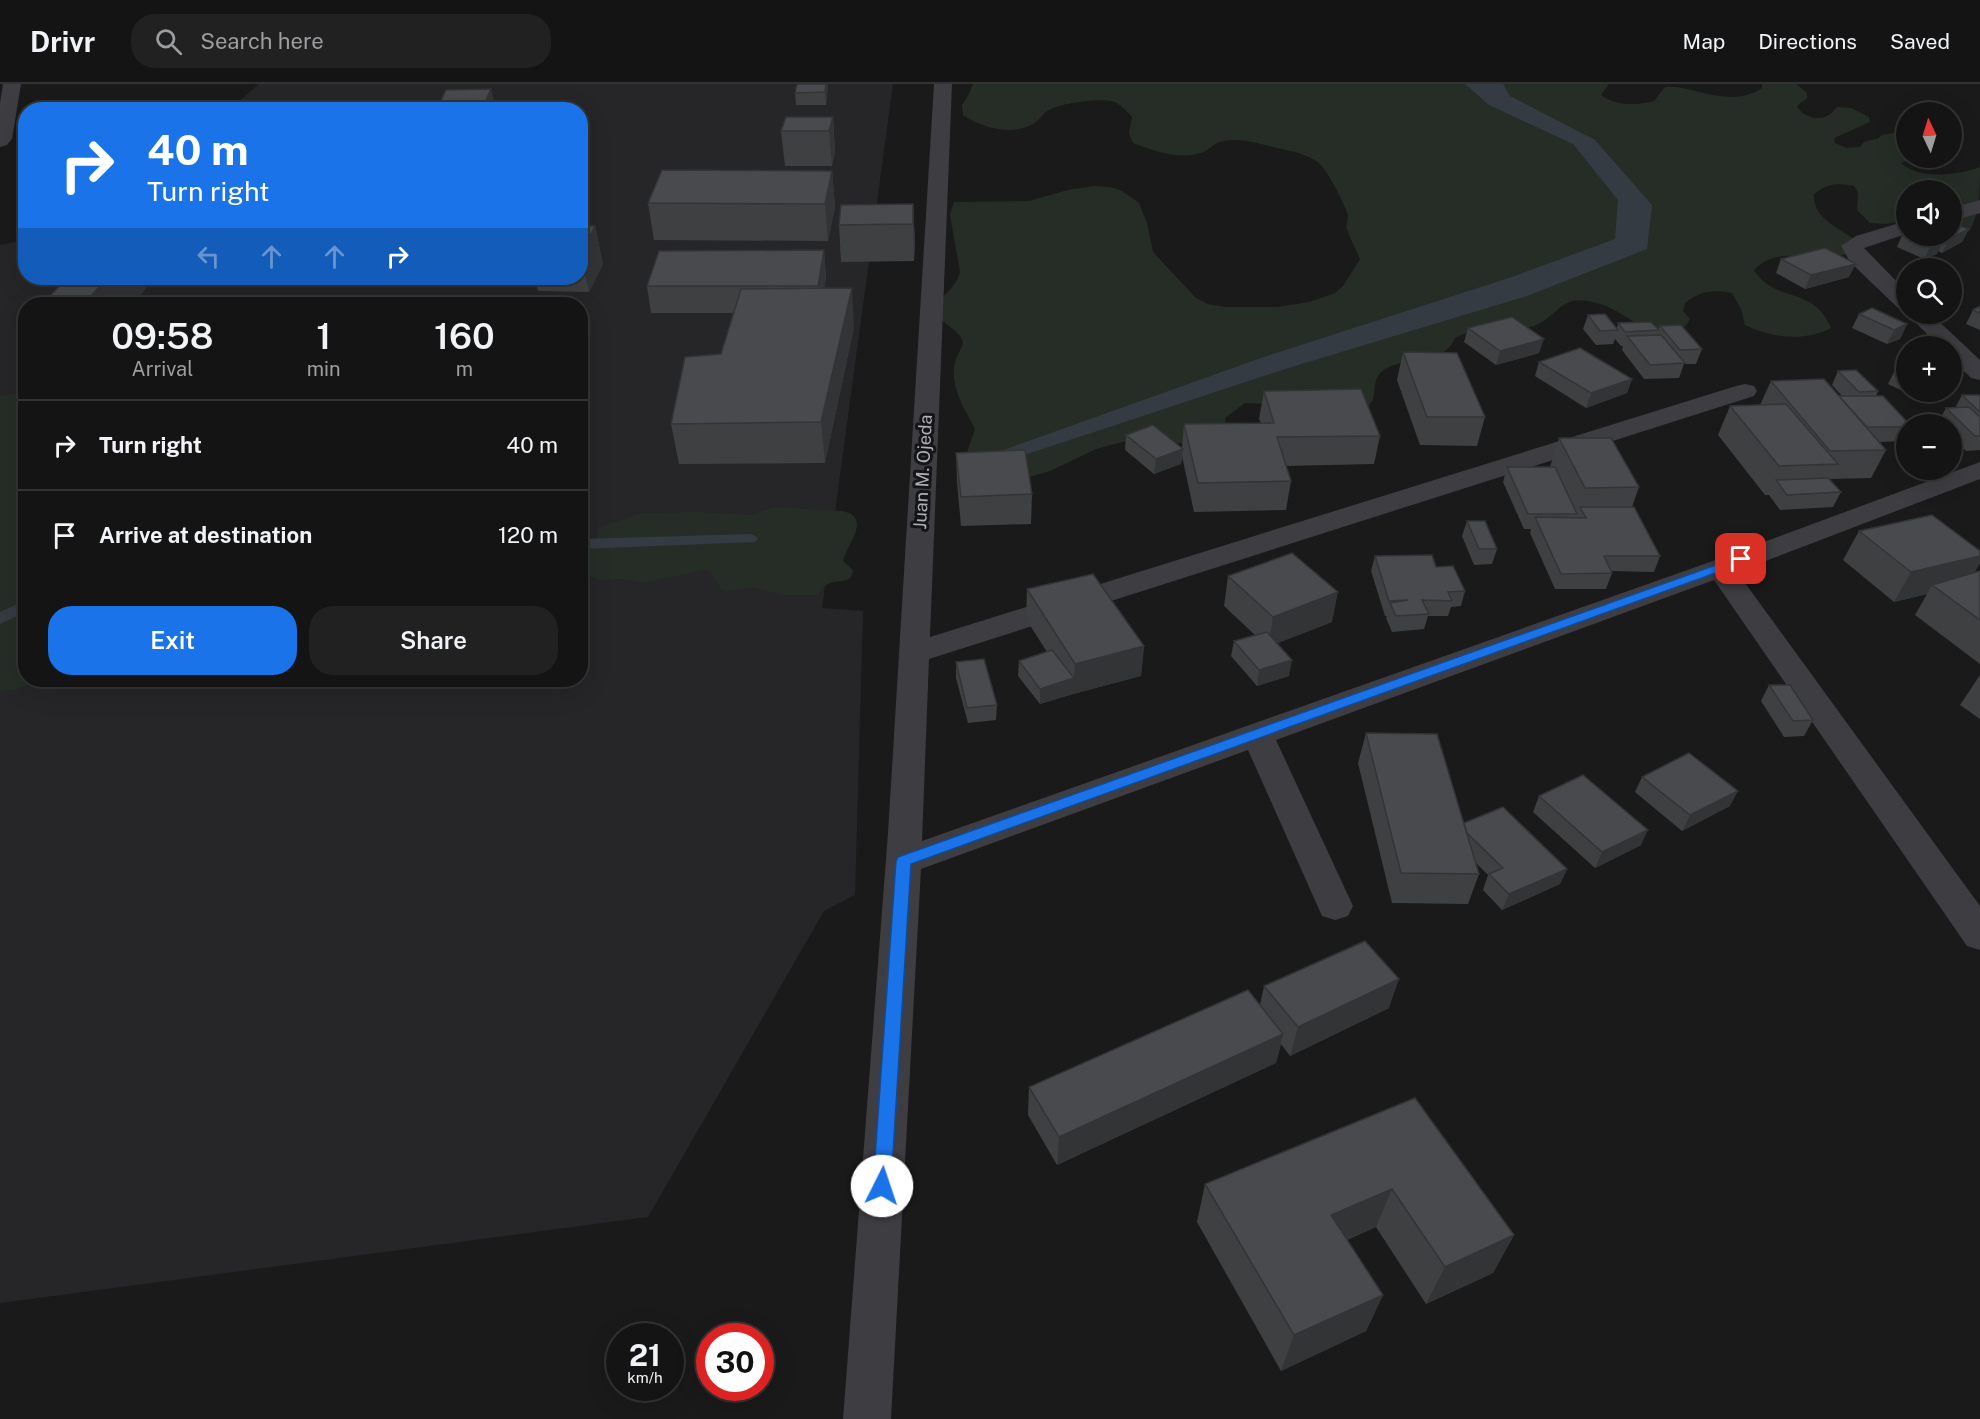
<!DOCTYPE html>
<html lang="en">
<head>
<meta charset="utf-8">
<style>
	:root { --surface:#141414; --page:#212122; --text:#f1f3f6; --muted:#9d9ea0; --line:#333334; --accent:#1a73e8 }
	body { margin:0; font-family:"Public Sans",sans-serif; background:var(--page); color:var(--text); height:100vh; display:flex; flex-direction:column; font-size:22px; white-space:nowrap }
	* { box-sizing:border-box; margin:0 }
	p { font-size:20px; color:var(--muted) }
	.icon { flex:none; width:33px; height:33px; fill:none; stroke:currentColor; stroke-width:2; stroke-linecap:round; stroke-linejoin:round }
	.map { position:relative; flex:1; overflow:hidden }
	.side { position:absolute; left:18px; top:213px; width:570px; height:390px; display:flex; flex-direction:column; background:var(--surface); border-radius:24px; box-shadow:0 6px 24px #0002,0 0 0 2px var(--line) }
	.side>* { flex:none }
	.guide { position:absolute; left:18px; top:18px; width:570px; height:183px; border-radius:24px; box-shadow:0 6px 24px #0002,0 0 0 2px var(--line); background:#1a73e8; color:#fff; overflow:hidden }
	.needle { width:39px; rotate:356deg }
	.buttons { position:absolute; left:1896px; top:18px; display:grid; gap:12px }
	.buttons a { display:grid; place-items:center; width:66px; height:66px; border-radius:50%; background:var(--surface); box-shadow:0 6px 24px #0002,0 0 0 2px var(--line); font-size:30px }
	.speed { position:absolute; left:606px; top:1239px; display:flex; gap:12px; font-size:30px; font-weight:700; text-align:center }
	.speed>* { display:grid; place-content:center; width:78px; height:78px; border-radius:50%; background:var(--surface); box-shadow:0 6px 24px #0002,0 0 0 2px var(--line); line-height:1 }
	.speed small { font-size:15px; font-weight:400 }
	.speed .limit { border:9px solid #d22; background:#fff; color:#111 }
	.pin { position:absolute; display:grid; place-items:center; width:51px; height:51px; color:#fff; margin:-26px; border-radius:12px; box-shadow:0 3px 9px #0006 }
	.me { position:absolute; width:66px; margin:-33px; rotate:4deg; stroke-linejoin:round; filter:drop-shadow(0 0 4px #0008) }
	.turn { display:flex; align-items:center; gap:21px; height:126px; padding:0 30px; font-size:27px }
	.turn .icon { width:78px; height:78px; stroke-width:2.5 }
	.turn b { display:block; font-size:42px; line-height:51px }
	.lanes { display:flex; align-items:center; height:57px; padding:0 30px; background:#0003; justify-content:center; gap:30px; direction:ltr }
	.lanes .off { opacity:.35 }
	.eta { display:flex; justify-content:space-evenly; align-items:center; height:102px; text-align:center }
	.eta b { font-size:36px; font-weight:600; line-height:42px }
	.button { display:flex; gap:12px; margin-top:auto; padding:12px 30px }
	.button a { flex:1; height:69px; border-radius:24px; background:var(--accent); color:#fff; font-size:24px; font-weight:600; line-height:69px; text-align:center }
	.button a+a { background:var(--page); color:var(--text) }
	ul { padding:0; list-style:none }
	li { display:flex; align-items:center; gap:18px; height:90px; padding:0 30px; border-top:2px solid var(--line) }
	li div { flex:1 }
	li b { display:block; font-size:22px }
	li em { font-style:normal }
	header { display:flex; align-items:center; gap:36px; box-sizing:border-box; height:84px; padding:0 30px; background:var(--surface); border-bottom:2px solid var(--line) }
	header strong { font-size:28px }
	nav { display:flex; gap:33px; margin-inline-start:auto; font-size:21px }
	.search { width:420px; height:54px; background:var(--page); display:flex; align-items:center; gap:15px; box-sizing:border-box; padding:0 21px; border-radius:24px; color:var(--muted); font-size:22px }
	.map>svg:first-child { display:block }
</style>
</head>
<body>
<header>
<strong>Drivr</strong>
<div class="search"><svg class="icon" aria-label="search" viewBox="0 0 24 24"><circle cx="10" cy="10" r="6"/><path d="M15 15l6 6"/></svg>Search here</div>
<nav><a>Map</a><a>Directions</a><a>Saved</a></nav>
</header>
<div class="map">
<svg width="1980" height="1335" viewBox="0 0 1980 1335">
	<rect width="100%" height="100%" fill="#1a1a1b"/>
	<!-- built -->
	<path fill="#262628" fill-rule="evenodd" d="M259,0h634l-71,524 41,3 -8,284 -31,16 -176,306 -648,86v-1058l25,-5 1,38h554v-168l-350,-1zM26,220h554v376h-554z"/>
	<!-- green -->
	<path fill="#262d27" d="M973,0h636l-8,11c15,11 35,11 53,6 4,-4 7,-11 12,-14 24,-3 64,23 96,1v-4h34l11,9v5l-10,8c4,10 22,16 32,9 3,-2 5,-5 8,-8l14,1 18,9 1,5 -36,16 1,5 12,5 13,-1 4,-5 13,-3 5,-4 11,-2 13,3v22h8l-13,5c18,17 58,12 79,4 0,22 0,51 -12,65l-16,-2v-40h-46v30l-20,4 -16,-1 -13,-13 1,-18 -4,-6c-16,-3 -27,-3 -40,8 -2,25 27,34 42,47l-6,12c-31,11 -70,-10 -96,17 19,33 60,15 77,58 -26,14 -60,10 -86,-3l-4,-16 -9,-16c-18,-4 -33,-2 -47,10l-2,8 7,8 -4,7c-49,15 -58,-19 -98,-25 -26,-4 -29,12 -48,22 -18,10 -39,5 -59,6 -9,1 -18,5 -26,9 -9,25 -45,19 -66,29 -24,12 -6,26 -23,42l-121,-6 -20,15 1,10 -34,16 -62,-4 -34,9 -46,22 -35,10 -51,-20 11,-32c-8,-16 -19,-32 -21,-51 -2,-39 30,-28 -17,-61 1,-4 1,-11 3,-15 6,-11 17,-16 20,-30l-10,-57 4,-13 75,-1 39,-11 27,-4 15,1 12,4 17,12 8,20 6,29 43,46 12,6 17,3h53l31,-5 26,-9 8,-7 17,-27c-4,-10 -10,-20 -13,-30 -1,-5 1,-8 1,-13 -1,-8 -21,-46 -28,-52 -12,-11 -35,-14 -51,-18 -14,-4 -35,-9 -50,-4 -5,2 -10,7 -15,10 -24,9 -49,-1 -71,-9l-4,-10 3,-16c-4,-5 -11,-12 -17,-15 -13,-5 -52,1 -64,7 -8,3 -11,11 -18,15 -22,12 -50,4 -70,-9l-1,-10 7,-11z
		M25,307l1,289h14l-26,10 -14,1v-295z
		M775,423l67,4c32,6 3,36 1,50l10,9c-2,16 -14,8 -25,14 -4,2 -7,7 -11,11h-35l-29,-8 -26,4 -6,-2 -11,-18 -6,-1 -61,13 -16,-4 -29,1 -9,-4 -4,-7 5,-20 8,-7 -1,-11 3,-4 42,-14 57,-1 54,3z"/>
	<!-- water -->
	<path fill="#353b43" d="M1465,0h38l7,12 85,44 57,65 -5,44 -120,47 -242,73 -288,95 -2,-11 266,-95 251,-81 103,-38 3,-39 -45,-56 -84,-39z"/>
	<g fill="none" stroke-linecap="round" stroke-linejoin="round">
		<!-- stream -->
		<path fill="#353b43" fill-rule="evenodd" d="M750,450l5,2 3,3 -3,3 -175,7v-10z
			M26,516v12l-26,12v-12z"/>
		<!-- minor -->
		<path fill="#3d3d42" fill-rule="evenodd" d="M3,0h18l-9,55 -5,6 -7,2v-44z
			M934,0h18l-22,553 806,-251 9,-2 9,2 3,5 -3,5 -825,263 -7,182 788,-279 270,-100v17l-243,93 243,334v44l-13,-4 -253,-366 -438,160 77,166 -5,10 -13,4 -13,-4 -74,-166 -327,119 -30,550h-48l45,-586z
			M1980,116v13l-28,8v-13z
			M1906,137v13l-42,14 42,43v19l-8,-2 -48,-46 -9,-16 15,-10z
			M1907,230h24l49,46v20l-9,-2 -19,-19v-13h-13z"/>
	</g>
	<!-- wall -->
	<path fill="#3f4042" d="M797,0h31l-2,21h-30l-1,-12z
		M494,17l-4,9h-51l-1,-3z
		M833,33l2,35 -3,14h-47l-4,-35z
		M832,87l3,36 -7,34 -174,-1 -6,-37z
		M913,120l2,37 -1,20 -73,1 -2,-37z
		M580,142h15l8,38 -14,28 -51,-1 -3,-13h45z
		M1969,145l-7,13 -20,11 -4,-2 -1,3 -13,5 -27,-12 6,-14 3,-1v4h46z
		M824,166l2,27 -2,12 30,38 -29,136 -146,1 -8,-40 50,-70 12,-41h-82l-4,-27z
		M1781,175l68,18 -44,12 -29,-16z
		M151,194h80l-3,3h-75z
		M1980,222v24l-14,-6 7,-14z
		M1859,230l48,10 -7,15 -13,5 -35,-16z
		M1588,231l29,13 1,-5 40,7 2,-4 42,23 -6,15h-12l-5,14 -35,1 -22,-29 1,-4h-2l-6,-7 -2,5 -17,1 -13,-16z
		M1468,244l71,25 -43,12 -32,-23z
		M1403,268l82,65 -8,29 -57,-1 -23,-65z
		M1539,278l93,17 -5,14 -41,15 -51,-32z
		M1906,280v28h34l-18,8 -34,-16 7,-14z
		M1838,287l40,20 -2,5 30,28v12l-2,5 -24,1 6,8 -15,28 -41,1 11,13 -8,15 -53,3 -11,-15h-4l-47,-60 12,-29 30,-1 11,-24 71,15 -10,-11z
		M1264,307l116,45 -6,28 -88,2 5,15 -5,29 -92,2 -12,-56 -1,8 -27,10 -29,-24 1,-15 56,13 2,-24 77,-1 -2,-4z
		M1962,311h18v55l-14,1 -14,-15v-12h-12l-2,-1 8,-15h9z
		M1559,354l80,49 -7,20 28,49 -6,16 -43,-1 1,2 -6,16h-51l-25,-56 1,-4h-7l-21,-47 4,-15h43z
		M956,369l76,41 -1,30 -70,2 -4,-44z
		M1467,437l30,28 -5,15 -18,1 -12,-29z
		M1859,447l121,20v12l-6,10 6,-2v93l-65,-49 12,-21 -33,8 -51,-42z
		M1375,472l61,11 29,24 -4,15 -10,1 -3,9h-20l-4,13 -32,3 -6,-14 1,-2h-2l-14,-45z
		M1228,492l104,46 -55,21 12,33 -32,10 -26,-30 3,-15 21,-6 -31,-29z
		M1027,505l117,57 -3,30 -68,18 -33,10 -22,-28 1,-15 28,-9 -21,-33z
		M956,578l41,43 -1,15 -28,3 -12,-45z
		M1980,591v44l-20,-14z
		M1769,601l44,35 -9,16 -20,1 -23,-36z
		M1366,649l98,90 103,46 -7,15 -58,26 -19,-20 5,-15 -12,-12 3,11 -11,30 -76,-1 -34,-140z
		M1642,693l88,29 -48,25 -47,-39z
		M1539,712l102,49 -46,23 -62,-56z
		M1264,902l125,22 -99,48 -9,-12 -5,19 -219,102 -29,-50 1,-28 231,-82z
		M1415,1014l99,137 -21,38 -67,31 -50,-77 -29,13 36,55 -17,36 -85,40 -84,-149 8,-38z"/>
	<!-- shaded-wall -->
	<path fill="#333436" d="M826,0h2v3l-2,18 -1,-13z
		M491,5l3,12 -4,9h-5l-1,-5z
		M833,33l2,35 -3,14 -3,-35z
		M832,87l3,36 -7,34 -3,-37z
		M913,120l2,37 -1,20 -1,-37z
		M595,142l8,38 -14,28 -8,-38z
		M1969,145l-7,13 -20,11 7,-14z
		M1944,156l-7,14 -13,5 7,-14z
		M824,166l2,27 -6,36 -2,-27z
		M1856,180l-7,13 -44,12 6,-14z
		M107,194h41l2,5 -16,21h-50z
		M852,204l2,39 -29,136 -4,-41z
		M1907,240l-7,15 -13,5 7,-14z
		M1544,255l-5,14 -43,12 4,-14z
		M1959,287l-7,14v-10z
		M1632,295l-5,14 -41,15 5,-15z
		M1927,308h13l-18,8z
		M1183,365l-2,15 -27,10 2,-15z
		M1980,472v7l-13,22h-35l-5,9 -33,8 17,-30z
		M1338,508l-6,30 -64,25 5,-30z
		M1144,562l-3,30 -68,18 2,-30z
		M1292,576l-3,16 -32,10 2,-16z
		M1074,594l-1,16 -33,10v-15z
		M1738,707l-8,15 -48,25 8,-16z
		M1648,746l-7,15 -46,23 7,-16z
		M1567,785l-7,15 -58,26 7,-16z
		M1399,895l-10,29 -99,48 8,-29z
		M1283,950l-7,29 -219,102 2,-28z
		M1392,1105l-16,38 -58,26 13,-38z
		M1514,1151l-21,38 -67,31 19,-37z
		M1383,1211l-17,36 -85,40 13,-36z"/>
	<!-- building -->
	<path fill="#494a4d" stroke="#333436" stroke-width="1.5" d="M797,0h29l-1,8 -30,1z
		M491,5l-7,16 -46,2 8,-17z
		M786,33h47l-4,14h-48z
		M662,86l170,1 -7,33 -177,-1z
		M913,120v20l-74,1 2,-20z
		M1952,139l17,6 -20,10 -9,-3h12z
		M580,142h15l-14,28h-1z
		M1908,152h25l11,4 -13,5z
		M1825,164l31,16 -45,11 -30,-16z
		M824,166l-6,36h-171l12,-35z
		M67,194h40l-23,26h-42z
		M852,204l-31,134 -150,2 14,-67 36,-3 20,-65z
		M1980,222v7l-7,-3z
		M1872,224l35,16 -13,6 -35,-16z
		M1605,230l13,16 -18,1 -12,-16z
		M1512,233l32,22 -44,12 -32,-23z
		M1651,238l8,8 -34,2 -7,-9z
		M1681,241l21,24 -22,1 -20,-24z
		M1661,251l24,28 -35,2 -23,-29z
		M1580,264l52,31 -41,14 -52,-31z
		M1403,268l54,1 28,64h-58z
		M1906,280v11l-11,-5z
		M1952,283l7,4 -7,4z
		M1856,286l22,21 -19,1 -21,-21z
		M1824,295l62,71 -56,1 -59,-70z
		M1361,305l19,47 -103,1 14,44 -93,2 -14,-59 90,-1 -10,-32z
		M1962,311h18v17z
		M1839,312h44l26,28h-3v3h-39z
		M1786,320l52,60 -59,2 -49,-60z
		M1969,323l11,10v19h-5l-29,-28z
		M1153,341l30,24 -27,10 -30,-24z
		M1559,354h52l28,49 -54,1z
		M1025,366l7,44 -71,3 -5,-44z
		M1507,383h48l22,47h-49z
		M1828,394l13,14 -54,3 -11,-15z
		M1580,423h54l26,49h-56l8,17 -51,1 -26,-57 51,1z
		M1932,431l48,36v5l-69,16 -52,-41z
		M1467,437h18l12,28h-18z
		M1292,469l46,39 -65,25 -45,-41z
		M1432,471l4,12 17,-1 12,25 -17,1 4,9 -30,-1 7,14 -33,2 -6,-13 18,-3 -19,1 -14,-45z
		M1980,487v49l-48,-35z
		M1093,490l51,72 -69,18 -48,-75z
		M1267,548l25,28 -33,10 -25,-29z
		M1052,566l22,28 -34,11 -21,-28z
		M984,575l13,46 -30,3 -11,-46z
		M1769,601h21l23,35 -20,1z
		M1366,649l71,1 42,140 -78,-1z
		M1689,669l49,38 -48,24 -48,-38z
		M1583,691l65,55 -46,22 -63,-56z
		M1503,723l64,62 -58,25 -20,-20 14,-6 -36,-35 -3,-10z
		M1365,857l34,38 -101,48 -34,-41z
		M1248,906l35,44 -224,103 -30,-50z
		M1415,1014l99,137 -69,32 -53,-78 -61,26 52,80 -89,40 -89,-151z"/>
	<!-- route -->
	<path fill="#1a73e8" stroke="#114b97" stroke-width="1.5" d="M1741,472l6,3 -1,3 -835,302 -20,322 -2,6 -7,3 -6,-3 -3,-6 23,-325 2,-4z"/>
	<g text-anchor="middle" stroke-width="6" stroke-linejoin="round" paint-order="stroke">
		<!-- street labels -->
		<g font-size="18" fill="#aeb0b9" stroke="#151516">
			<text transform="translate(923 388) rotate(-87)" y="6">Juan M. Ojeda</text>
		</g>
	</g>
</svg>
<div class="buttons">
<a><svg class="needle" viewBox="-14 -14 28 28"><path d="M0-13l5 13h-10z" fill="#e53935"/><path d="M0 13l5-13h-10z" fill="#9d9ea0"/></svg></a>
<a><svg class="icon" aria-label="sound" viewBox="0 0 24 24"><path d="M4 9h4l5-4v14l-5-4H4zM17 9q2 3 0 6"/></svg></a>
<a><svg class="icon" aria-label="search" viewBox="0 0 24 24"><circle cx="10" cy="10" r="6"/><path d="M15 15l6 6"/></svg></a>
<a>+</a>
<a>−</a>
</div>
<div class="speed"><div>21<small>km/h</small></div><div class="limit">30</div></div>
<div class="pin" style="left:1741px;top:475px;background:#d93025"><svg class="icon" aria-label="arrive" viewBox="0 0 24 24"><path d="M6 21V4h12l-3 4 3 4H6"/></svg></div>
<svg class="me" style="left:882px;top:1102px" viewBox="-20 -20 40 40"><circle r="19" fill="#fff"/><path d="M0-13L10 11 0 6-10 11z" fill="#1a73e8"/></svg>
<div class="guide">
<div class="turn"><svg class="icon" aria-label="right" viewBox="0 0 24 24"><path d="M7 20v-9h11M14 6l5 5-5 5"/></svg><div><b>40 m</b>Turn right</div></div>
<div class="lanes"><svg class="icon off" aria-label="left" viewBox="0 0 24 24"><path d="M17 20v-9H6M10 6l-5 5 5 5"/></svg><svg class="icon off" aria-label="ahead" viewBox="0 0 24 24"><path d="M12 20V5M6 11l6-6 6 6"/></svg><svg class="icon off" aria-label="ahead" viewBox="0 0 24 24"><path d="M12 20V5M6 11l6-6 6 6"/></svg><svg class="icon" aria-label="right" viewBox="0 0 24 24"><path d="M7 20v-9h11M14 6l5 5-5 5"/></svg></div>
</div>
<section class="side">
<div class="eta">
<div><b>09:58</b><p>Arrival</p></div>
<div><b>1</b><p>min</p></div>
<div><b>160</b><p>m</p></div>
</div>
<ul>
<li><svg class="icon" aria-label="right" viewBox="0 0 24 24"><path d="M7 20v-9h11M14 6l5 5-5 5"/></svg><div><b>Turn right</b></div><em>40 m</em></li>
<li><svg class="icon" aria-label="arrive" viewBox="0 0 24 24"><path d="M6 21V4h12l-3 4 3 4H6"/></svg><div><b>Arrive at destination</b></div><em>120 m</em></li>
</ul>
<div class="button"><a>Exit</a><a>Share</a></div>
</section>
</div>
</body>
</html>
